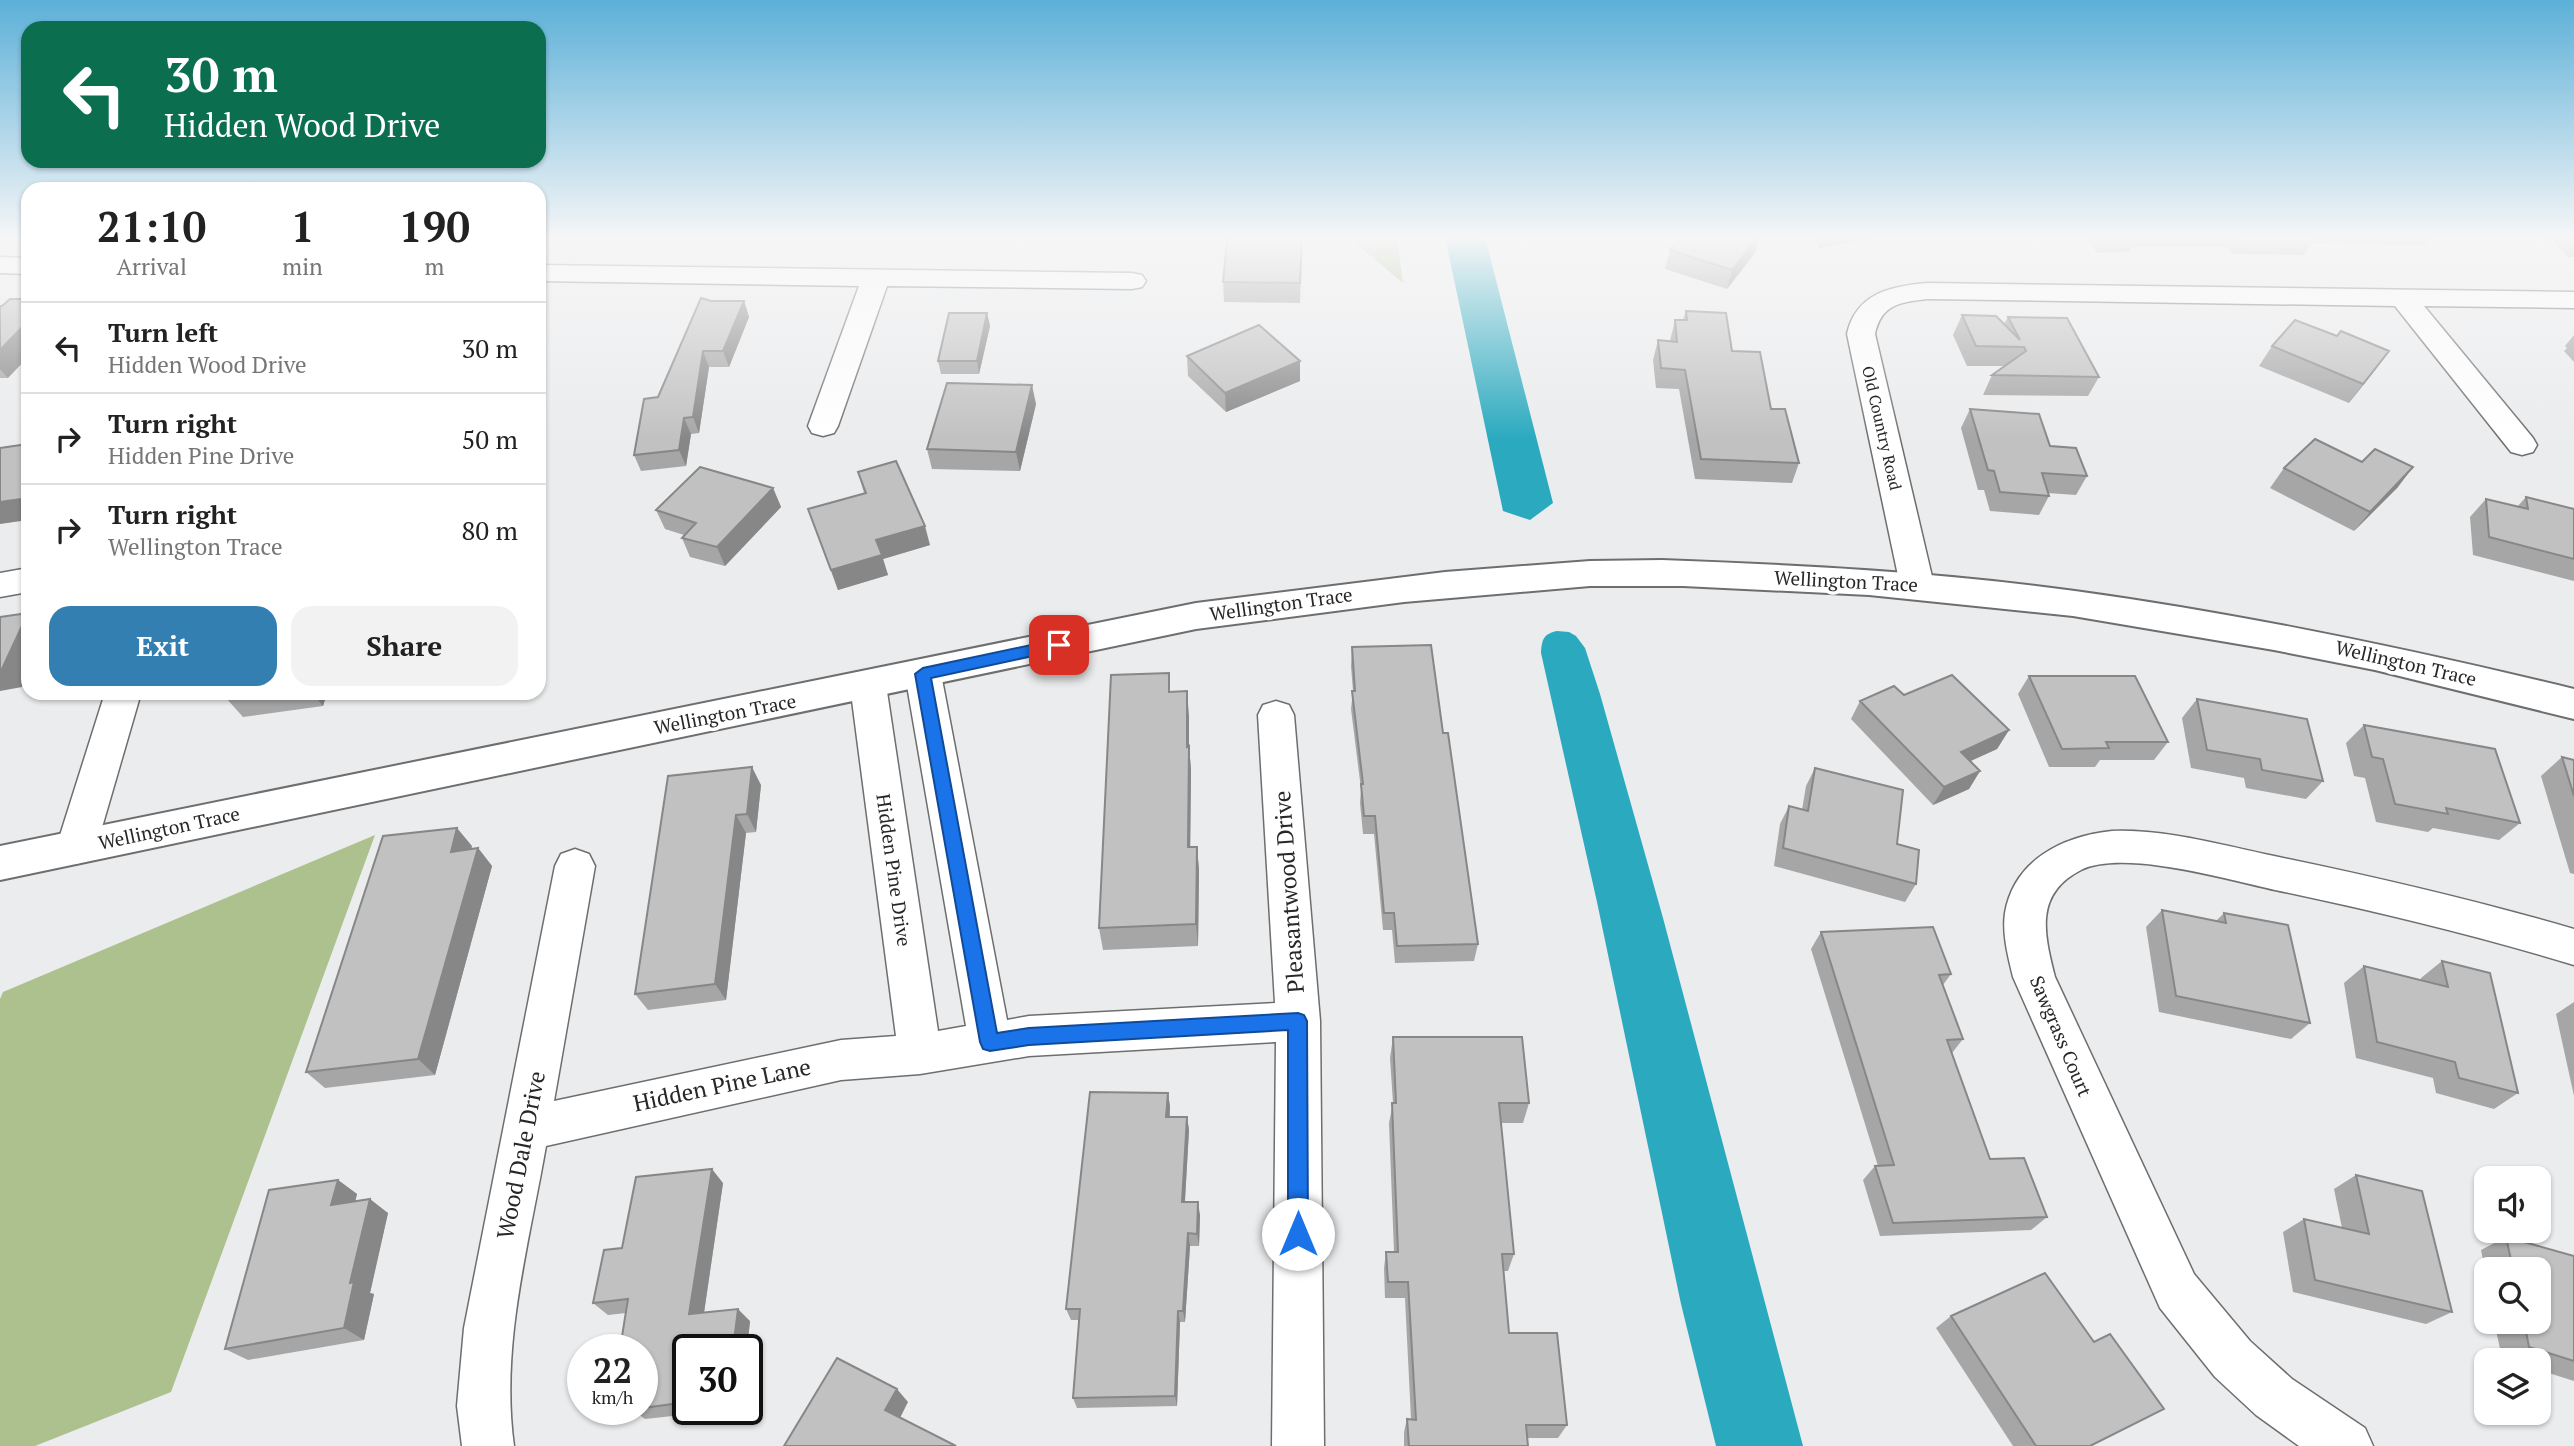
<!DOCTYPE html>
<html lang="en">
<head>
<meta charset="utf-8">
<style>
	:root { --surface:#fff; --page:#f2f2f2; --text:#222; --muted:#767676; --line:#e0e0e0; --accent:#347fb2 }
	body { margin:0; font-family:"PT Serif",serif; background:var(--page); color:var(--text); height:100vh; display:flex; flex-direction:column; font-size:26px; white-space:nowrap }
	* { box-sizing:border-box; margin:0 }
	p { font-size:23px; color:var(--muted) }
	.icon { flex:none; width:38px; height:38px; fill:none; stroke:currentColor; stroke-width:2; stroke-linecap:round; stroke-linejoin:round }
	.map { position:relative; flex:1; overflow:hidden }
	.side { position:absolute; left:21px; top:182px; width:525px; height:518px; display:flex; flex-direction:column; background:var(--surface); border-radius:21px; box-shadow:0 2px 5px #0004 }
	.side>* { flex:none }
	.guide { position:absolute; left:21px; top:21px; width:525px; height:147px; border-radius:21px; box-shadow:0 2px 5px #0004; background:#0b6e4f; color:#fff; overflow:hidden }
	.fabs { position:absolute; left:2474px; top:1166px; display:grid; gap:14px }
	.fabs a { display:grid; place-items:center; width:77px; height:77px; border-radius:14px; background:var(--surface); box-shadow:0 2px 5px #0004; font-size:35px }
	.speed { position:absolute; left:567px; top:1334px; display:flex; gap:14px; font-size:35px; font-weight:700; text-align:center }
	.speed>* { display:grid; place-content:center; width:91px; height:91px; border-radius:50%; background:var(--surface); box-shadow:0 2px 5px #0004; line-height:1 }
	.speed small { font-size:18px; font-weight:400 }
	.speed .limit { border:4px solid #111; border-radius:10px; background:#fff; color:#111 }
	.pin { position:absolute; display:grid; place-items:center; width:60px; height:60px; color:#fff; margin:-30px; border-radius:14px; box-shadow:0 4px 10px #0006 }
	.me { position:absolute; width:77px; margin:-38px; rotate:0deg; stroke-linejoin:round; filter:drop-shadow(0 0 5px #0008) }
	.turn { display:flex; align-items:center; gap:24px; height:147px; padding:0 28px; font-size:32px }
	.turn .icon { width:91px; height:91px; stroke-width:2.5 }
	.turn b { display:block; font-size:49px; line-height:60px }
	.eta { display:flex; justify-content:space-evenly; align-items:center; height:119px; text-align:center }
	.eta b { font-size:42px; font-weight:700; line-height:49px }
	.primary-button { display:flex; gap:14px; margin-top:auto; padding:14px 28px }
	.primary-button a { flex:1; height:80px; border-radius:21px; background:var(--accent); color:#fff; font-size:28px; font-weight:700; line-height:80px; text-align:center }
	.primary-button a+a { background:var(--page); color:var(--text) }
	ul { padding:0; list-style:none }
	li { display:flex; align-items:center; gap:21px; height:91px; padding:0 28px; border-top:2px solid var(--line) }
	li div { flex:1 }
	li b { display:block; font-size:26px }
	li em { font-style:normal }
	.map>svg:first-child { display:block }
</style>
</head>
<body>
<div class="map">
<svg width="2574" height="1446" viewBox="0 0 2574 1446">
	<rect width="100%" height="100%" fill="#ebeced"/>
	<!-- green -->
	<path fill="#adc18e" d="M1348,237h49l6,46z
		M375,835l-204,557 -136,54h-35v-447l3,-7z"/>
	<!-- water -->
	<path fill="#2aa9bf" d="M1445,237h40l68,266 -23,17 -27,-9z
		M1557,631l12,1 7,4 9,12 15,46 63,224 140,528h-87l-35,-142 -84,-402 -56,-249c1,-13 2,-19 16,-22z"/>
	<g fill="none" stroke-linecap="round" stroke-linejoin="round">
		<!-- minor casing -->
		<g stroke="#6e6e6f" stroke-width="3">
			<path id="minor" d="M0,257l28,1v16l-28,-1z
				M539,265l593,8 10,2 4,6 -4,6 -10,2 -245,-3 -49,140 -4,7 -11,3 -11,-3 -4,-7 51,-140 -320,-5z
				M1928,283l646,9v16l-150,-2 109,132 4,7 -4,7 -11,3 -11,-3 -116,-146 -467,-7c-27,3 -47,5 -53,35l59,251 -5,9 -12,3 -12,-3 -5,-9 -53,-251c9,-41 44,-48 81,-51z
				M28,568v24l-28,5v-24z
				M923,661l13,3 5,10 66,346 22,-4 246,-13 -17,-288 5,-10 13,-4 13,4 5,10 26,306 4,425h-52l4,-404 -247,14 -109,18 -79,6 -295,66c-17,98 -46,200 -32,300h-52l-5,-40 7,-78 91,-462 6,-12 14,-5 14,5 6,12 -41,235 287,-61 55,-4 -46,-351 5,-10 13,-4 13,4 5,10 52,346 28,-5 -61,-352 5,-10z
				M105,693h36l-45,155 -6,12 -14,4 -14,-4 -6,-12z
				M2112,831c54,-2 109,14 162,25 101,21 201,44 300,73v36c-99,-30 -199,-54 -299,-75 -46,-10 -152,-41 -194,-20 -47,24 -37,64 -26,107l139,297 56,67 42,38 73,49 8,18h-74l-43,-31 -41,-38 -55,-69 -147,-331c-5,-21 -11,-43 -8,-64 9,-53 58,-77 107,-82z"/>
		</g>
		<!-- tertiary casing -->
		<g stroke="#6e6e6f" stroke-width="4">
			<path id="tertiary" d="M1662,560c138,5 276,12 413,31 168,23 334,58 499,98v30l-199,-49 -101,-20 -201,-34 -204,-21 -186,-9h-93l-186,16 -208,27 -1196,251v-34l1196,-243 249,-31 145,-11z"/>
		</g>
		<!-- minor -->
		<use href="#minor" fill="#fff" fill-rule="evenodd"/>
		<!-- tertiary -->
		<use href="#tertiary" fill="#fff" fill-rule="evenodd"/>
	</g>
	<!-- wall -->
	<path fill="#a7a6a6" d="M951,237h112l-111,2z
		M1218,237h15l-5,3h74l-2,63 -76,-1 -1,-20 4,-42 -3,1z
		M1680,237h80l-5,16 -28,36 -62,-20 5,-19z
		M1809,237h78l-68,11z
		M1948,237h77v1z
		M2087,237h345l-6,8 -115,-1 -7,11 -72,-1 -5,-7h-96l-2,5 -32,1z
		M2522,237h52v20h-6l-16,-17 -28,-1z
		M711,301h33l5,16 -20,50h-20l-10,66 -8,1 -5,32 -45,5 -7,-16 24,-58z
		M0,306h2l6,72h-8z
		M1686,311l46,40 39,58 28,54 -7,20 -97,-4 -16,-90 -23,-1 -3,-28 5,-20 12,1 5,-21h8z
		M987,313l3,13 -11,48h-38l-3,-13z
		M1962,315l42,9 4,-7 91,60 -11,19 -105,-1 9,-20 12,-9h-37l-14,-31z
		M2574,335v27l-10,-11 3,-3 -2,-2z
		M2272,346l103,24 -26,33 -90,-37z
		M1187,356l113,5v20l-74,31 -38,-36z
		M1036,404l-16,67 -88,-2 -5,-20z
		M1970,409l80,37 37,30 -11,19 -28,-2 1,3 -10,19 -49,-4 -6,-21h-6l-17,-62z
		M2284,468l114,19 -44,44 -84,-43z
		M858,472l72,73 -47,14 5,16 -50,15 -30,-81 56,-16z
		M773,488l8,19 -56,59 -35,-9 -8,-19 2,-3 -19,-6 -9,-19z
		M2526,497l48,12v72l-101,-26 -3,-38 16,-18 31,8z
		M1352,647l91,86 35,211 -4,17 -79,2 -3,-33h-9l-9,-96h-11l-3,-31 1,-14 -10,-80 2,-18 -2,-25z
		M2029,676l139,66 -14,18h-54l-5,7h-46l-31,-73z
		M1171,692l18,24v30l2,24 -1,77h7l2,23 -1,76 -95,4 -4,-22z
		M228,693h99l-4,13 -80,11 -17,-19z
		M1904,695l105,35 -12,19 -26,12 9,10 -11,18 -36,16 -82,-86 9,-18z
		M2197,699l126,82 -17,18 -60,-11 -2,-10 -53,-10 -9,-50z
		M2364,725l156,98 -21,17 -66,-12 -5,4 -52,-10 -11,-44 -11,-2 -8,-33z
		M2562,757l12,3v114l-4,-1 -29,-97z
		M1815,768l82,76 19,40 -11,18 -131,-36 6,-42 9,-18 13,4 4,-24z
		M668,776l93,9 -5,47 -10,1 -20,167 -78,10 -13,-16z
		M472,846l-1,3 7,-1 14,18 -57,209 -110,13 -19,-16z
		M2162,910l54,11 8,-8 86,110 -19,16 -132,-27 -13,-85z
		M1821,932l130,42 -8,11 20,54 -11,14 38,106 57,58 -16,13 -151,6 -17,-56 12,-14h3l-67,-217z
		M2442,961l76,132 -24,16 -58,-16 -3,-15 -77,-20 -12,-75 20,-17 57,14v-2z
		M2574,1002v94l-18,-82z
		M1393,1037l136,66 -6,20h-22l13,131 -6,17h-5l6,62 58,92 -9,13h-30v8h-124v-14l3,-13h4l-6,-121h-20l-1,-30 2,-16h8l-5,-129 4,-20 -3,-45z
		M1168,1093l2,14v10h17l2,13 -4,72 15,13 -1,31h-9l-5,76h-5l-3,84 -100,2 -4,-10 6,-78h-8l-5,-11z
		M2356,1175l96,137 -26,12 -133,-32 -10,-60 21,-13 38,9 -8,-39z
		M338,1180l19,14 -2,7 33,12 -18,80 4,1 -10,46 -116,20 -23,-11z
		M723,1183l-19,130 46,8 -3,28h-59v60h49l-92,10 -14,-10h11v-60l-16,-36 -18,2 -15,-12 29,-55z
		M2506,1237l68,19v125l-35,-11v-10h-33l-4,-2 -8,-37h45v-52h-52v12l-6,-31z
		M1951,1316l139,130h-77l-77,-118z"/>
	<!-- shaded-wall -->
	<path fill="#888787" d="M1224,237h9l-9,4z
		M1758,237h2l-5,16 -28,36 5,-19z
		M1822,237h65l-68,11z
		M744,301l5,16 -20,50 -6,-16z
		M987,313l3,13 -11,48 -2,-13z
		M28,321v36l-20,21 -8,-9v-19z
		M703,351l6,16 -10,66 -6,-16z
		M2389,351l-14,19 -26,33 14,-19z
		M1300,361v20l-74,31 -1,-19z
		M1032,385l4,19 -16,67 -4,-19z
		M684,418l7,16 -5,32 -7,-16z
		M2413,467l-15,20 -44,44 16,-19z
		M773,488l8,19 -56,59 -8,-19z
		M28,498v22l-28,4v-22z
		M925,526l5,19 -47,14 5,16 -50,15 -7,-20 45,-30z
		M28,613v61l-6,13 -22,4v-22z
		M1187,691l2,25v41v-11l2,24 -1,100 -2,-23z
		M312,693h15l-4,13z
		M2009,730l-12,19 -47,21 11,-18z
		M752,767l9,18 -5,47 -9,-18z
		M1980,771l-11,18 -36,16 11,-18z
		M736,815l10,18 -20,167 -11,-16z
		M457,828l15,18 -7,23 -14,-17z
		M1197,847l2,23 -1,76 -2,-22z
		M478,848l14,18 -57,209 -17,-16z
		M1168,1093l2,14 -2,23 -2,-13z
		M1187,1117l2,13 -5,85 -2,-13z
		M712,1169l11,14 -21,143 -13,-12z
		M338,1180l19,14 -6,25 -20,-14z
		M370,1199l18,14 -18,80 4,1 -10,46 -20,-12 6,-45z
		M1198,1202l2,13 -1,31 -2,-12z
		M1188,1233l2,13 -5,76 -2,-11z
		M738,1309l12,12 -3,28h-14z
		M1178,1311l2,11 -3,84 -2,-10z
		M897,1389l11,13 -11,22 -12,-14z"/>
	<!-- building -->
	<path fill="#c2c1c1" stroke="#888787" stroke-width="2" d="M1680,237h78l-26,33 -62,-20z
		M2102,237h32l1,2 -32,1z
		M2237,237h72l4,5 -74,-1z
		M1227,240h75l-2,43 -77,-1z
		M701,298l10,3h33l-21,50h-20l-10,66 -9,1 -5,32 -45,5 10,-56 14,-2z
		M10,299h18v22l-28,29v-44h2z
		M1686,311l40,2 6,38 28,1 11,57h14l14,54 -98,-4 -16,-89 -24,-2 -3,-28 19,2 -2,-22h12z
		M949,313h38l-10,48h-39z
		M1962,315l34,1 24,24 -12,-23 59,1 32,59 -107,-2 34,-24 -2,-4 -48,-1z
		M2295,320l42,16 4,-5 48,20 -26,33 -91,-38z
		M1259,325l41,36 -75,32 -38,-37z
		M947,383l85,2 -16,67 -89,-3z
		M1970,409l69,5 11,32 26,2 11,28 -45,-3 7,23 -49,-4 -6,-21 -6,-1z
		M2315,439l47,23 13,-13 38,18 -43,45 -86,-44z
		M28,444v54l-28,4v-54z
		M896,461l29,65 -49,14 6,15 -51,15 -23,-61 58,-16 -8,-21z
		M700,467l73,21 -56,59 -35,-9 14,-15 -40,-13z
		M2526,497l48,12v50l-85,-22 -3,-38 42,10z
		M28,613l-26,56h-2v-52z
		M1431,645l12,88h5l30,211 -81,2 -3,-33h-10l-9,-97h-11l-3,-32h2l-11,-93h3l-3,-44z
		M1169,673v19l18,-1v56l2,-1 -1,101h9l-1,77 -97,4 12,-253z
		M1952,675l57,55 -48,22 19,19 -36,16 -84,-86 34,-15 10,9z
		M2029,676h106l33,66h-62l3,6 -47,1z
		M228,693h39l-41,5z
		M2197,699l110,20 16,62 -61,-11 -2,-11 -53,-9z
		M2364,725l131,24 25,74 -74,-15 2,6 -53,-10 -12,-45 -11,-2z
		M2562,757l12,3v36z
		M752,767l-5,47 -11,1 -21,169 -80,10 33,-218z
		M1815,768l88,22 -6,54 22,6 -3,34 -133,-36 6,-42 19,5z
		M457,828l-6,24 27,-4 -60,211 -112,13 77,-236z
		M2162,910l64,13 -2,-10 64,12 22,98 -134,-27z
		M1933,927l18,47 -12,1 24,64 -16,1 43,119 34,-1 23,59 -154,6 -18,-57 19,-1 -73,-233z
		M2442,961l48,12 28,120 -59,-15 -4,-16 -78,-20 -13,-76 84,21z
		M1393,1037h129l7,66h-30l15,151h-12l7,79h48l10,92h-41l2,21h-119l-2,-27 9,1 -8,-138h-20l-2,-30h12l-6,-149h4z
		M1090,1092l78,1 -2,24h21l-5,85h16l-1,32 -9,-1 -5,78h-5l-3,85 -102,2 7,-89h-14z
		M712,1169l-23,145 49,-5 -5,40h-45v53l-46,6v-59h-22l8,-50 -35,4 11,-53 18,-2 14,-71z
		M2356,1175l66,16 30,121 -137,-32 -11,-61 65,15z
		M338,1180l-7,25 39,-6 -20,84 4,-1 -10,46 -119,21 44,-159z
		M2506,1237l68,19v105l-45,-14 -5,-26h15v-52h-26z
		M2045,1273l49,69 16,-8 54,75 -74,37h-54l-85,-130z
		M837,1358l60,31 -12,21 71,36h-172z"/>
	<!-- sky -->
	<linearGradient id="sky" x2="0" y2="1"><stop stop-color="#5cb0d8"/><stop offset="0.54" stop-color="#f6f6f7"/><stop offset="1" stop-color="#f6f6f7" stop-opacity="0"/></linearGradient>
	<rect width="2574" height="440" fill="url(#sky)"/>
	<!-- route -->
	<path fill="#1a73e8" stroke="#114b97" stroke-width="2" d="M1059,639l6,2 2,4 -2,4 -134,29 66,355 32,-5 269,-15 6,2 3,6 1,213 -3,7 -7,3 -7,-3 -3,-7v-204l-259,15 -39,6 -7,-2 -3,-7 -65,-368 8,-6z"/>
	<g text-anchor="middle" stroke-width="7" stroke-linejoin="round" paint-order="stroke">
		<!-- far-street labels -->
		<g font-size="16" fill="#272727" stroke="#fff">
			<text transform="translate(1882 428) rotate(77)" y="6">Old Country Road</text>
		</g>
		<!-- street labels -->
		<g font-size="19" fill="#272727" stroke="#fff">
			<text transform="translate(1846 581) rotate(3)" y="7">Wellington Trace</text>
			<text transform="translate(1281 604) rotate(-8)" y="7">Wellington Trace</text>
			<text transform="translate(2406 663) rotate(13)" y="7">Wellington Trace</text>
			<text transform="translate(725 714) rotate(-11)" y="7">Wellington Trace</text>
			<text transform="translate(169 828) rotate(-12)" y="7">Wellington Trace</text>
			<text transform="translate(894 870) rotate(82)" y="7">Hidden Pine Drive</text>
			<text transform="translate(2061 1036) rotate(67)" y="7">Sawgrass Court</text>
		</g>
		<!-- near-street labels -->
		<g font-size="23" fill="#272727" stroke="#fff">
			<text transform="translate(1289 892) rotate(-94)" y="8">Pleasantwood Drive</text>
			<text transform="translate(722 1085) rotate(-12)" y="8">Hidden Pine Lane</text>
			<text transform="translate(521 1155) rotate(-79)" y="8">Wood Dale Drive</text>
		</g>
	</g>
</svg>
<div class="fabs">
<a><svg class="icon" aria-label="sound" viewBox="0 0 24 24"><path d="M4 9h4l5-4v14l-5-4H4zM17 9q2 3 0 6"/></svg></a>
<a><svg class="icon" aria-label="search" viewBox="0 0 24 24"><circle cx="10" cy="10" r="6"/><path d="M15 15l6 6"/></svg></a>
<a><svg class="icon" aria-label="layers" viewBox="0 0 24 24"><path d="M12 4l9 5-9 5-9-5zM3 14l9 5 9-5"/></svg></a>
</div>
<div class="speed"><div>22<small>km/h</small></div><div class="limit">30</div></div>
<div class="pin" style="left:1059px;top:645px;background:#d93025"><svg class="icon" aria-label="arrive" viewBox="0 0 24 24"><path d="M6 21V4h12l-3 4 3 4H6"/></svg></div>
<svg class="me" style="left:1298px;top:1234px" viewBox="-20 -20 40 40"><circle r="19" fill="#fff"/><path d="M0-13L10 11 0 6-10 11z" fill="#1a73e8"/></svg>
<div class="guide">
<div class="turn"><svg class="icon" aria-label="left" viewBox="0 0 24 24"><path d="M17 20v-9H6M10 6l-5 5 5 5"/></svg><div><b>30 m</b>Hidden Wood Drive</div></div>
</div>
<section class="side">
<div class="eta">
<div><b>21:10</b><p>Arrival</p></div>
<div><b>1</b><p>min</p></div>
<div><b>190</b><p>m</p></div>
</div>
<ul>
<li><svg class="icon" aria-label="left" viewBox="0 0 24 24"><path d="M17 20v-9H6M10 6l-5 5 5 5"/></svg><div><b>Turn left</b><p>Hidden Wood Drive</p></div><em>30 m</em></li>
<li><svg class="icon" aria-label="right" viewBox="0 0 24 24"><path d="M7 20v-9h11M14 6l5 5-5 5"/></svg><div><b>Turn right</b><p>Hidden Pine Drive</p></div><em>50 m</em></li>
<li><svg class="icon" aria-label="right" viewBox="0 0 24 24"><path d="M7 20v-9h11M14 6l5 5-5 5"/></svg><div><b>Turn right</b><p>Wellington Trace</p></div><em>80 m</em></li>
</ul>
<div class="primary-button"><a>Exit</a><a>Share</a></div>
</section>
</div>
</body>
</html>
